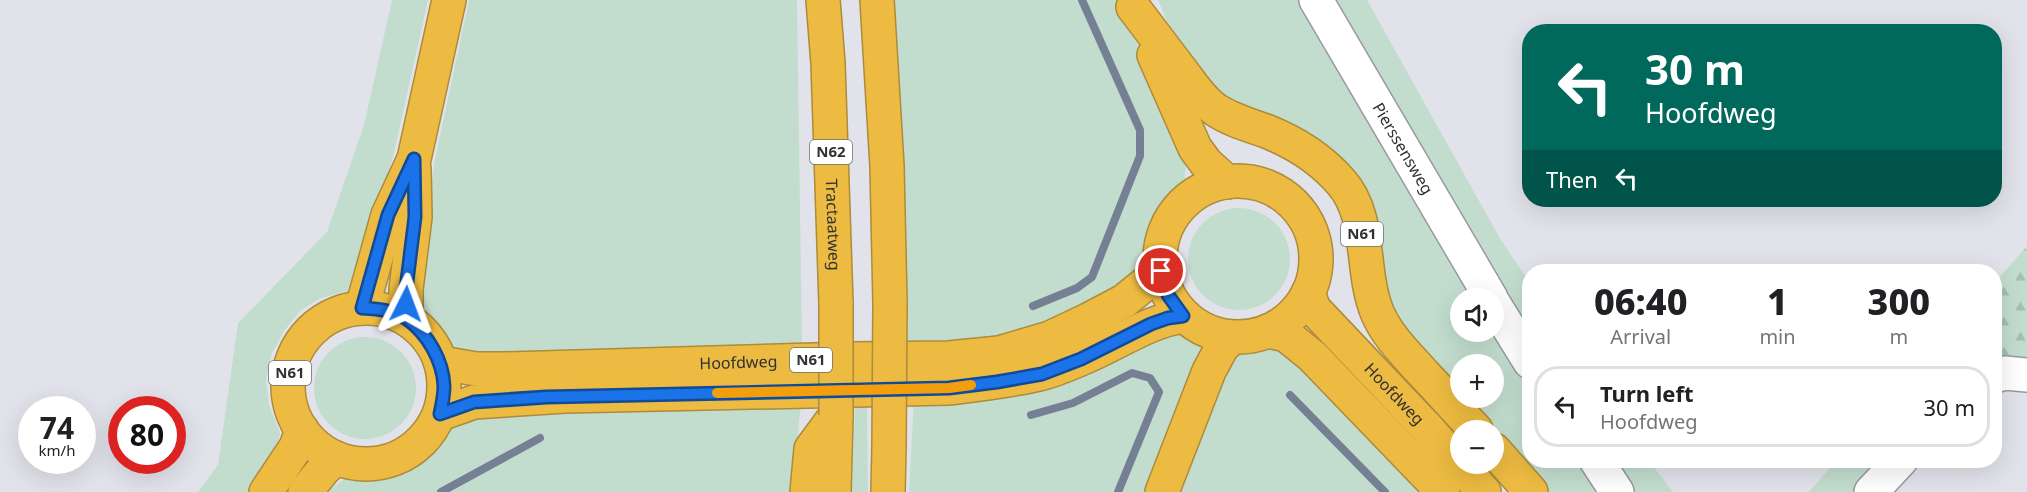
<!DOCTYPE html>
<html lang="en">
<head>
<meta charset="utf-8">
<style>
	:root { --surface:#fff; --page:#f6f6f6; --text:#202124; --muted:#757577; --line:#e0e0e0 }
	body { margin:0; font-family:"Noto Sans",sans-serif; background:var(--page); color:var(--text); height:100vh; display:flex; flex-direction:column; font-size:22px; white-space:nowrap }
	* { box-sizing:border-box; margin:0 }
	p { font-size:20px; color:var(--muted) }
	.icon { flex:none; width:33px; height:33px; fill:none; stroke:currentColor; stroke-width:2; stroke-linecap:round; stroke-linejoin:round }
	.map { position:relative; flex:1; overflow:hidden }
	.panel { position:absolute; left:1522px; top:264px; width:480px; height:204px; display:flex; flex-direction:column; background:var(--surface); border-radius:24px; box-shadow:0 6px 24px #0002 }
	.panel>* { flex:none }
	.hud { position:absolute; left:1522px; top:24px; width:480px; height:183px; border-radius:24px; box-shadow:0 6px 24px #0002; background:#00695c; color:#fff; overflow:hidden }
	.buttons { position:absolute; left:1450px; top:288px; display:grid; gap:12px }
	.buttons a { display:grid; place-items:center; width:54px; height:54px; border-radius:50%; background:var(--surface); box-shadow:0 6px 24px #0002; font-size:30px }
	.speed { position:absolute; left:18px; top:396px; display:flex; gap:12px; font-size:30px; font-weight:700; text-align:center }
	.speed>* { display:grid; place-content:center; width:78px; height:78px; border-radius:50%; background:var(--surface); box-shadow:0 6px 24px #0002; line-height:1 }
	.speed small { font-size:15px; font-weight:400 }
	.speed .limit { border:9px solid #d22; background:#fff; color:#111 }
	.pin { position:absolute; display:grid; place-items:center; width:51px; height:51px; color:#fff; margin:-26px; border:3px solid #fff; border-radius:50%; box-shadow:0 2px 6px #0007 }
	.me { position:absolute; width:66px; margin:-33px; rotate:3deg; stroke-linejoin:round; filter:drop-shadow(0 0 4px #0008) }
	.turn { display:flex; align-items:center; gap:21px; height:126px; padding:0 24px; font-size:27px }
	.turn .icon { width:78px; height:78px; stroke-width:2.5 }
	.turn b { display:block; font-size:42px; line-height:51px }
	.then { display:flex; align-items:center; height:57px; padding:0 24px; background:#0003; gap:12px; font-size:22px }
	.eta { display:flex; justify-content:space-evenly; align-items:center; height:102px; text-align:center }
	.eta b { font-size:36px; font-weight:800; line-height:42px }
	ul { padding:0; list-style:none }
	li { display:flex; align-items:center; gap:18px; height:81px; margin:0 12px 9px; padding:0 12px; border:3px solid var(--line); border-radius:24px }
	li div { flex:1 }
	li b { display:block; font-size:22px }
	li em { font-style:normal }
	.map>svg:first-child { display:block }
</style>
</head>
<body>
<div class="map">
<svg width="2027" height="492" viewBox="0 0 2027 492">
	<defs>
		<pattern id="forest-firs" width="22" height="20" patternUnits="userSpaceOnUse" patternTransform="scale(1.5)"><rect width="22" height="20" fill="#c2ddce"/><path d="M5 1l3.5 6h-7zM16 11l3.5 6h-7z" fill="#a7beb1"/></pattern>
	</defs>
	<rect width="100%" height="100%" fill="#e2e3ea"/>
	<!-- grass -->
	<path fill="#c2ddce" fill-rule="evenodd" d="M392,0h36l-34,153 -34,117 -11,21 -28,7 -20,12 -17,21 -13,24 -5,25 3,25 11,28 -5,22 -24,37h-53l20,-27 20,-142 89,-91 37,-107z
		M469,0h328l5,349 -332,5 -18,-8 -29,-38 -7,-20 19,-129z
		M891,0h229l66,162 -2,21 -22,22 -14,33 -7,25 -21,32 -71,37 -149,20z
		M1158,0h150l175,298h-22v34h33l36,46v82l56,1 21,31h-66l-47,-54v-8h-6l-94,-112 -8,-25 -15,-83 -147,-109 -52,-68zM1461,364h33v34h-33z
		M1331,0h36l134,240 29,43v56z
		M1188 259a51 51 0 1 1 102 0a51 51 0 1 1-102 0Z
		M1184,329l27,18 -64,145h-238l5,-95z
		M314 388a51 51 0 1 1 102 0a51 51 0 1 1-102 0Z
		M1273,343l34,22 125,127h-263l43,-101 28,-42z
		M855,398h12l1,94h-16z
		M801,404l-9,88h-466l19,-13 34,1 27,-9 20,-15 14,-14 11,-16 25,-12z
		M1608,461h41l24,31h-43z
		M1836,461h58l-31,31h-54z"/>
	<!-- forest -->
	<path fill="url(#forest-firs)" d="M2027,246v113l-32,7v-84z"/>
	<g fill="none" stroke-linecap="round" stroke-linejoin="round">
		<!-- stream -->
		<path stroke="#758094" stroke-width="8" d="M1033,306l44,-18 15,-11 48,-121v-26l-58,-130
			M1290,395l95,97
			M1031,415l42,-12 59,-30 18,5 9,14 -41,100
			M441,492l99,-54"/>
		<!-- minor casing -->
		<g stroke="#9999a1" stroke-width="36">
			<g id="minor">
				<path id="s1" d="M1316,0l175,298"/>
				<path d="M1494,304l36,58"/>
				<path d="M1995,376l10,-3 22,2"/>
				<path d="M1596,460l21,32"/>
				<path d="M1871,492l30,-32"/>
			</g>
		</g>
		<!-- highway casing -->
		<g stroke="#ab8b3c" stroke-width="36">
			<g id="highway">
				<path id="s2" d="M823,0l5,63 8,241"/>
				<path d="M877,0l10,166 3,137"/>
				<path d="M1133,7c16,21 31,41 47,62 11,14 21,31 36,41 15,10 33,15 50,21 28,11 55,28 75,51 31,35 19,88 36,130 10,24 29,42 46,61 18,19 35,38 53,57"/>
				<path d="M1154,55l41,93 11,15 21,19"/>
				<circle cx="1238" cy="259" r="78"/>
				<path id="s3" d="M1308,293l6,16 112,118 58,65"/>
				<path d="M362,308l26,-93 26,-56 35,-159"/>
				<circle cx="366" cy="386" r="78"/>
				<path d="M406,318v-29l9,-72 -1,-48"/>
				<path d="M1268,331l18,4 26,21 131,136"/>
				<path id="s4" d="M441,363l35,6h28l343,-10 102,-1 50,-5 51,-15 38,-18 36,-19 37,-30"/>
				<path d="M440,414l34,-12 91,-6 384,-8c30,-4 61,-7 90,-14 13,-3 27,-9 39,-14 36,-14 67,-38 105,-44"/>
				<path d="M1494,450l37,42"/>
				<path d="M266,492l30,-45 6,-17"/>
				<path d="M305,492l19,-23 12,-11"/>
				<path d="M807,492l4,-43 25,-34"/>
				<path d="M834,492l2,-77"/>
				<path d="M888,492l1,-45"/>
				<path d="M1162,492l47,-121 13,-24 9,-9"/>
			</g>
		</g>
		<!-- minor -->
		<use href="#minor" stroke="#fff" stroke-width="33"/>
		<!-- highway -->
		<use href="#highway" stroke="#edbb41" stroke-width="33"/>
		<!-- highway-bridge casing -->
		<g stroke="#ab8b3c" stroke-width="36" stroke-linecap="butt">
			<path id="highway-bridge" d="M836,415v-111
				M889,447l1,-144"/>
		</g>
		<!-- highway-bridge -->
		<use href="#highway-bridge" stroke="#edbb41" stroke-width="33"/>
	</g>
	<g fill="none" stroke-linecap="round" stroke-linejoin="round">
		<!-- route casing -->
		<g stroke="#114b97" stroke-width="15">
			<path id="route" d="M406,304v-15l9,-72 -1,-58 -26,56 -26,93c15,1 32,2 45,11 21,15 36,42 37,67 0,9 -2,19 -4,28l34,-12 72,-5 403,-9 48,-6 45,-8 39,-15 70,-35 17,-6 15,-2 -15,-21 -7,-24"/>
		</g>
		<!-- route -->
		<use href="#route" stroke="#1a73e8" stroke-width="10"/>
		<!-- slow -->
		<path stroke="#f59e0b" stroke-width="10" d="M717,393l232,-5 22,-3"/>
	</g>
	<g text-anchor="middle" stroke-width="6" stroke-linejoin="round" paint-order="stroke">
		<!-- shield labels -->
		<g fill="#fff" stroke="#6e6f70" stroke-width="1.5">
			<rect x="810" y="140" width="42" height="24" rx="4.5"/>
			<rect x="1341" y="222" width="42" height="24" rx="4.5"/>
			<rect x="790" y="348" width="42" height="24" rx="4.5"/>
			<rect x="269" y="361" width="42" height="24" rx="4.5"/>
		</g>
		<g font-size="15" font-weight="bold" fill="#303133">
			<text x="831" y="157">N62</text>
			<text x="1362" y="239">N61</text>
			<text x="811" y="365">N61</text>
			<text x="290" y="378">N61</text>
		</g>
		<!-- street labels -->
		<g font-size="16" fill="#303133" stroke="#fff">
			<text dy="6" stroke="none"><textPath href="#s1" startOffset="172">Pierssensweg</textPath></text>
			<text dy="6" stroke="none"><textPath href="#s2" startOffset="225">Tractaatweg</textPath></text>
			<text dy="6" stroke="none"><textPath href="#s4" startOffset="298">Hoofdweg</textPath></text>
			<text dy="6" stroke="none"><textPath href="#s3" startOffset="134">Hoofdweg</textPath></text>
		</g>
	</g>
</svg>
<div class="buttons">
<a><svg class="icon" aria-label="sound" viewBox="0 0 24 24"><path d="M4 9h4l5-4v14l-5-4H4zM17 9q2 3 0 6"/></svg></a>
<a>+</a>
<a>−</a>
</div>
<div class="speed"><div>74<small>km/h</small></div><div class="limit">80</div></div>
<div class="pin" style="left:1161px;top:271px;background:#d93025"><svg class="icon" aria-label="arrive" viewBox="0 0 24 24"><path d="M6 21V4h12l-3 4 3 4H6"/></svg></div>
<svg class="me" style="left:406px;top:304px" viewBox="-20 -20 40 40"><path d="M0-17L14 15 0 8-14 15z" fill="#1a73e8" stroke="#fff" stroke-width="4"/></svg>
<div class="hud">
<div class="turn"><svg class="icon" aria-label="left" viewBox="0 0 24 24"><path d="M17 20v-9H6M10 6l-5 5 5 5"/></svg><div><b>30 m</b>Hoofdweg</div></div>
<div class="then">Then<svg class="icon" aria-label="left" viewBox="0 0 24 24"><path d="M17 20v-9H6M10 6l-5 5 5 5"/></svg></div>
</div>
<section class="panel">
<div class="eta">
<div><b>06:40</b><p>Arrival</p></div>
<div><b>1</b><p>min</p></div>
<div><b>300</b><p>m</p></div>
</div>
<ul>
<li><svg class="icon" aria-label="left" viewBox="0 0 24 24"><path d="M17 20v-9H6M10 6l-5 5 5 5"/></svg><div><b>Turn left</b><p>Hoofdweg</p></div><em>30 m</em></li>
</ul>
</section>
</div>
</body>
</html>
